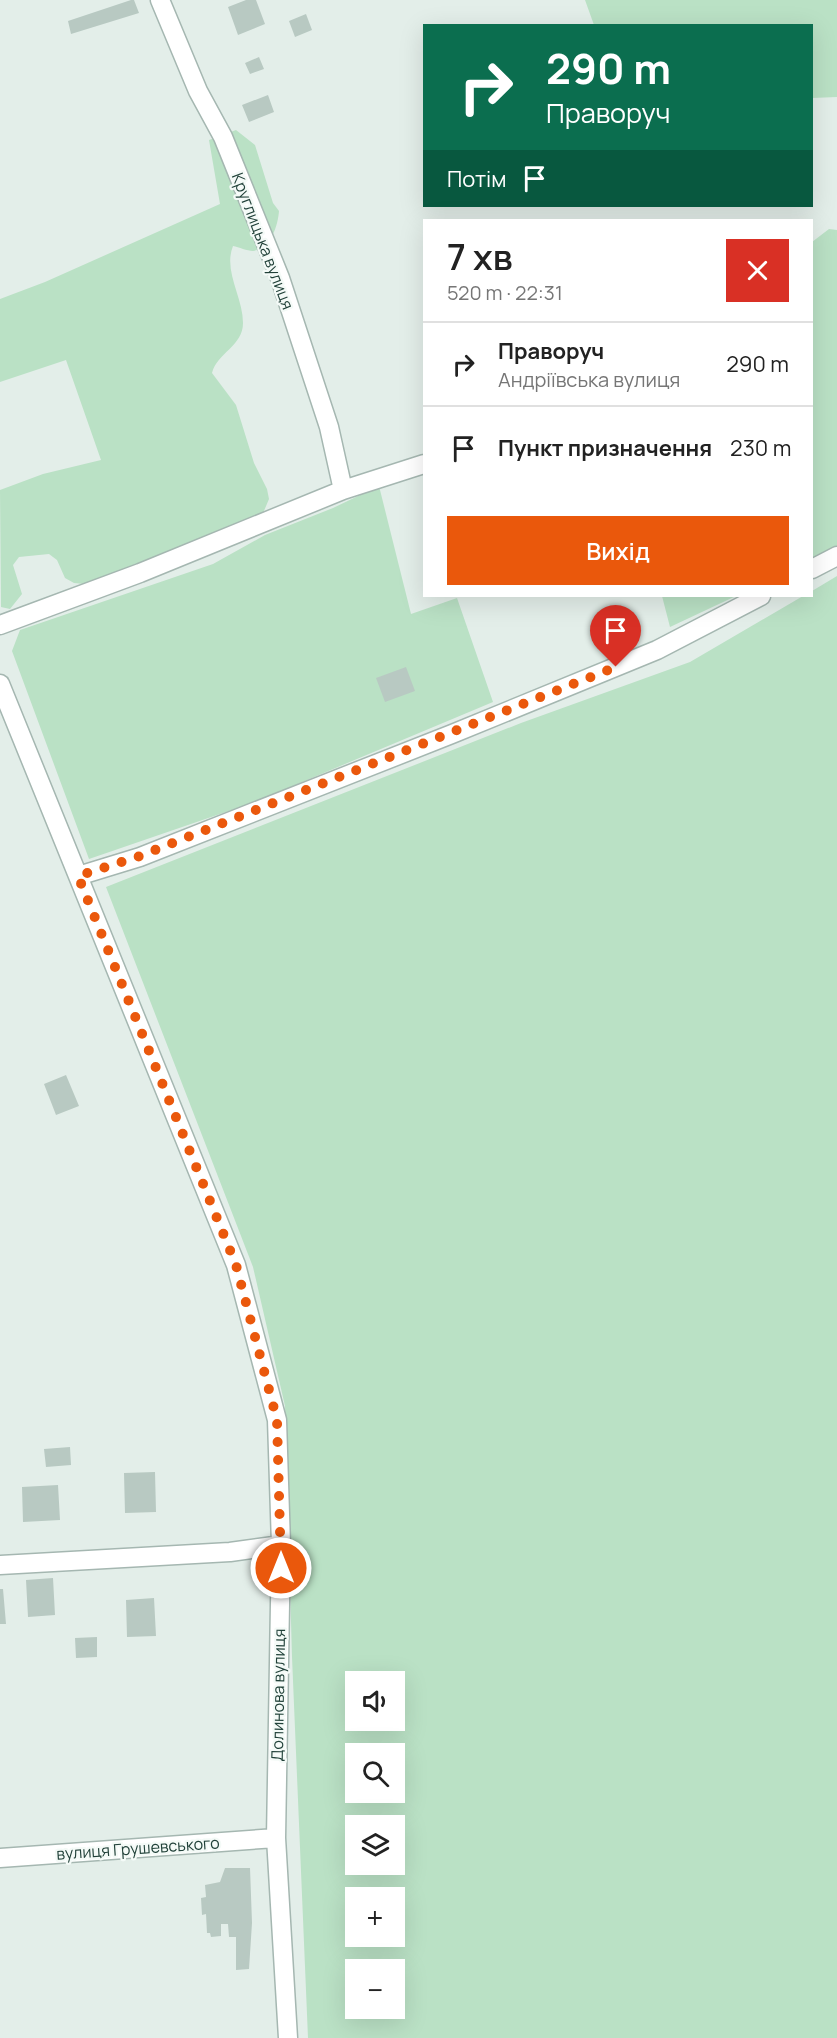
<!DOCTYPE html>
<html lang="uk">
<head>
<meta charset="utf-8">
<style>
	:root { --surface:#fff; --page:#f2f2f2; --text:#222; --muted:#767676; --line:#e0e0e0; --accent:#ea580c }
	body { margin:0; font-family:Manrope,sans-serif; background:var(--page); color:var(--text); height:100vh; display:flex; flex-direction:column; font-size:22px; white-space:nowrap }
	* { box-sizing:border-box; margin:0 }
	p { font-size:20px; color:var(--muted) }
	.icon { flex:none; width:33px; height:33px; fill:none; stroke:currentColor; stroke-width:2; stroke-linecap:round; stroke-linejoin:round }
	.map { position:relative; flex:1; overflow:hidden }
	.drawer { position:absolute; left:423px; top:219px; width:390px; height:378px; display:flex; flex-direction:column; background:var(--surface); border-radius:0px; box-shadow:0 6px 24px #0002 }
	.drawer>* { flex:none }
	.top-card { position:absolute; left:423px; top:24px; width:390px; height:183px; border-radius:0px; box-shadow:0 6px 24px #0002; background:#0b6e4f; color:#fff; overflow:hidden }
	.tools { position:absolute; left:345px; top:1671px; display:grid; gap:12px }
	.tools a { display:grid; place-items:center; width:60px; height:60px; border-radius:0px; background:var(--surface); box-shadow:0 6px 24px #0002; font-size:30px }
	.pin { position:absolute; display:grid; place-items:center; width:51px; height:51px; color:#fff; margin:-62px -26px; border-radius:50% 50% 50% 0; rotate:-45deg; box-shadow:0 0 6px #0007 }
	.pin .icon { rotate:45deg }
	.me { position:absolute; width:66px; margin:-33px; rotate:0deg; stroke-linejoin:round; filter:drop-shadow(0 0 4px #0008) }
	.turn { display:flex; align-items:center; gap:21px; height:126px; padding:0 24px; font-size:27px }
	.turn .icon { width:78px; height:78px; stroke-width:2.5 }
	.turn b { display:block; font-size:42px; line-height:51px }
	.then { display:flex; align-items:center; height:57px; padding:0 24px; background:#0003; gap:12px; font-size:22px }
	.round { display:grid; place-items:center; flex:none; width:63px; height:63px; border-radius:0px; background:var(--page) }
	.headline { display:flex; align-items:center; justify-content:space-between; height:102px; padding:0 24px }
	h1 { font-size:36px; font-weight:600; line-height:45px }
	.action { display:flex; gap:12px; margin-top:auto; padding:12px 24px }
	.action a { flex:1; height:69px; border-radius:0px; background:var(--accent); color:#fff; font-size:24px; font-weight:600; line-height:69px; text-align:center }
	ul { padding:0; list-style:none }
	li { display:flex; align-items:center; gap:18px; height:84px; padding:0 24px; border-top:2px solid var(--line) }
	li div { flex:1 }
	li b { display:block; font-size:22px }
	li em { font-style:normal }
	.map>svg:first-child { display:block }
</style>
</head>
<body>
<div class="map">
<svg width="837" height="2038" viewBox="0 0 837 2038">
	<rect width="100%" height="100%" fill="#e3eee9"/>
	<!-- green -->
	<path fill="#bae1c5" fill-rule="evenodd" d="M585,0h252v97l-25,1v-72l-218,-1z
		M236,130l19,15 18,58 6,8c-1,14 -8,38 -26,40 -6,0 -14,-4 -20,-5 -10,25 10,51 10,77 0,23 -26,30 -31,50l24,32 18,58 13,26 2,10 -8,19 -45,24 -39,6 -45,21 -48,15 -10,-1 -9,-5 -8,-18 -8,-6 -30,3 -6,8 9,29 -12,15 -9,-2 -1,-117 43,-16 58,-14 -35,-100 -66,22v-83l45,-17 175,-78 -11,-64z
		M829,229l8,1v317l-25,13v-318z
		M379,486l32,128 46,-16 36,104 -241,101 -163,56 -77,-208 8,-21 193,-66 52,-29 68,-27z
		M837,576v1462h-529l-16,-381 -7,-251 -32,-139 -147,-380 415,-164 169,-61 113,-66h9v-5zM356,1682h38v38h-38zM356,1754h38v38h-38zM356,1826h38v38h-38zM356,1898h38v38h-38zM356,1970h38v38h-38z
		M662,596h74l-66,31z"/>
	<!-- building -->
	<path fill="#b8c9c2" d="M131,0h3l5,13 -68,21 -3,-13z
		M246,0h10l9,24 -27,11 -10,-28z
		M306,14l6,16 -17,7 -6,-16z
		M259,57l5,12 -14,5 -5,-11z
		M268,95l6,17 -25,10 -7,-17z
		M406,667l9,24 -30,11 -9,-24z
		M66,1075l13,31 -23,9 -12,-31z
		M70,1447l1,18 -25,2 -2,-18z
		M155,1472l1,40 -31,1 -1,-40z
		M58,1485l2,35 -37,2 -1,-35z
		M53,1578l2,37 -27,2 -2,-37z
		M0,1589h3l3,35h-6z
		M154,1598l2,38 -29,1 -1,-37z
		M97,1637v20l-21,1 -1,-20z
		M225,1868h25l2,55 -3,46 -13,1v-33h-7l-1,-13h-7v12l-10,1 -1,-4h-3l-1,-19 -4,1 -1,-17 5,-1 -1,-12 15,-3z"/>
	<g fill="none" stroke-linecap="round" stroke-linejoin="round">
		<!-- minor casing -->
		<g stroke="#a5b7b1" stroke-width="21">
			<path id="minor" d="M160,0l38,91 25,46 57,141 49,149 14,63
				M812,569l25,-13
				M0,625l140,-52 203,-83 81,-26
				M0,684l236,581 41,155 4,125 -5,293 12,200
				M78,876l62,-19 312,-123 205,-84 104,-54
				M0,1565l230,-13 51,-7
				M0,1858l276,-20"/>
		</g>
		<!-- minor -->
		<use href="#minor" stroke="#fff" stroke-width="18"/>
	</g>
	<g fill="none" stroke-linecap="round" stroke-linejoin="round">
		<!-- route -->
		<path stroke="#ea580c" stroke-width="10" stroke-dasharray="0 18" d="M281,1568l-4,-148 -41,-155 -158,-389 62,-20 476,-189"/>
	</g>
	<g text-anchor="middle" stroke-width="4.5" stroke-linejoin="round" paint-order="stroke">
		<!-- street labels -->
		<g font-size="16" fill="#214139" stroke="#f4faf7">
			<text transform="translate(263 241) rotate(69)" y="6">Круглицька вулиця</text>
			<text transform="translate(278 1695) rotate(-89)" y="6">Долинова вулиця</text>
			<text transform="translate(138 1848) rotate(-4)" y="6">вулиця Грушевського</text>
		</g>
	</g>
</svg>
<div class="tools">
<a><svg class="icon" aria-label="sound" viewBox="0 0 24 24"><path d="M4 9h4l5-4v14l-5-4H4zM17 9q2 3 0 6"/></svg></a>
<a><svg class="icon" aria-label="search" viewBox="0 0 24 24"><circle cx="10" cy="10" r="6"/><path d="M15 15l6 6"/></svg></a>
<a><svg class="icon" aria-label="layers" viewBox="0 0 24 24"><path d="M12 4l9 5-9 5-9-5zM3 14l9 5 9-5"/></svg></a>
<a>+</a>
<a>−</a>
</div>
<div class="pin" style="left:616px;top:667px;background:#d93025"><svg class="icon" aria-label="arrive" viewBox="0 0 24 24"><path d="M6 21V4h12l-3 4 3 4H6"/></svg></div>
<svg class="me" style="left:281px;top:1568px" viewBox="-20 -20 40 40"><circle r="17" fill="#ea580c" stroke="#fff" stroke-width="3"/><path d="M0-11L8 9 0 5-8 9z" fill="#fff"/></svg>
<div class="top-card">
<div class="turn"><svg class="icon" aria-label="right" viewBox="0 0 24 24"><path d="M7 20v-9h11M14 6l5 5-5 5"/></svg><div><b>290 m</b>Праворуч</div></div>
<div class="then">Потім<svg class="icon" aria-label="arrive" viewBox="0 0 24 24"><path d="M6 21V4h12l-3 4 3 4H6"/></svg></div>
</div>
<section class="drawer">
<div class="headline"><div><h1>7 хв</h1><p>520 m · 22:31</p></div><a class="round" style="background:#d93025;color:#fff"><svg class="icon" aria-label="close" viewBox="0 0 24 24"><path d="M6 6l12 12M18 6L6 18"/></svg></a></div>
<ul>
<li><svg class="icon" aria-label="right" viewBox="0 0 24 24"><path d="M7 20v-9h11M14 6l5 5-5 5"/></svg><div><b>Праворуч</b><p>Андріївська вулиця</p></div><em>290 m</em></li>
<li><svg class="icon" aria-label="arrive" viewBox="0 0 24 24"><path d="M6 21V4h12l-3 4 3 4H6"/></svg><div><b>Пункт призначення</b></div><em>230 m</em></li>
</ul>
<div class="action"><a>Вихід</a></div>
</section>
</div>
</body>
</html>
